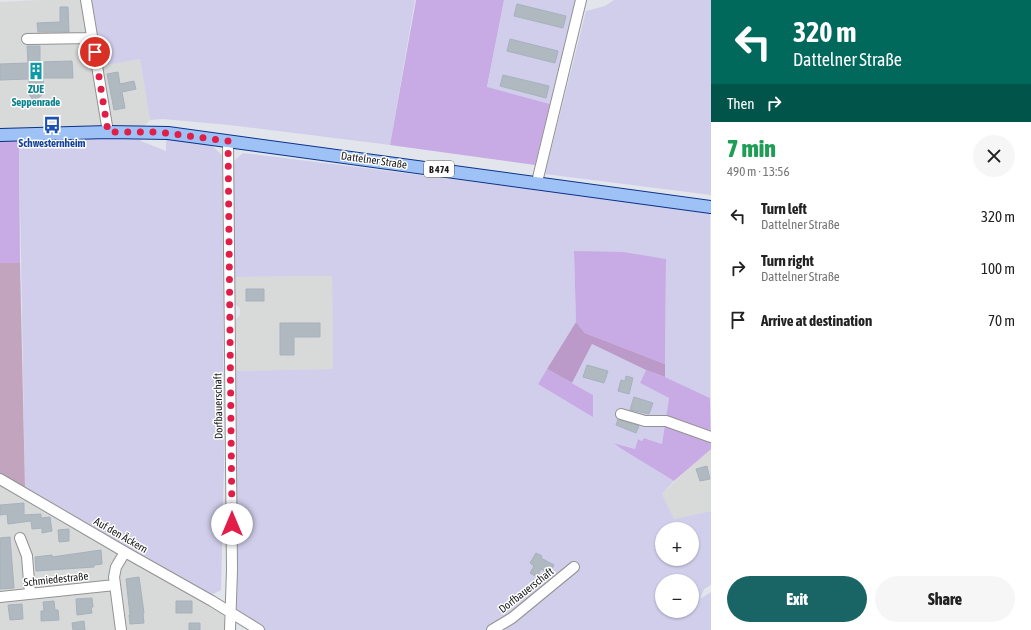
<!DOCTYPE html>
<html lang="en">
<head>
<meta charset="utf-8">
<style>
	:root { --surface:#fff; --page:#f6f6f6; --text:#222; --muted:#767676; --accent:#196566 }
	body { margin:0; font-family:"Asap Condensed",sans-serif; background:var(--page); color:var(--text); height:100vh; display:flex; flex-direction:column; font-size:15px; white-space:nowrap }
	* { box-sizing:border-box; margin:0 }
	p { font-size:13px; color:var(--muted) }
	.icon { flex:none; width:22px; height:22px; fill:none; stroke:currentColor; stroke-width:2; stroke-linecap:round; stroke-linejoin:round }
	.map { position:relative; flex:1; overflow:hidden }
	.panel { display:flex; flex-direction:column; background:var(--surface); width:320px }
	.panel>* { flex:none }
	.banner { background:#00695c; color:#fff; overflow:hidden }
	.tools { position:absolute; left:655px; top:522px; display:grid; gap:8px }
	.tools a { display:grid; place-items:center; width:44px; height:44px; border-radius:50%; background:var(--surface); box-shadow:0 1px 3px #0004; font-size:20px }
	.pin { position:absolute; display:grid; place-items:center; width:34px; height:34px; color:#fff; margin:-17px; border:2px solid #fff; border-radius:50%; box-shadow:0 1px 4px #0007 }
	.me { position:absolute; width:44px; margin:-22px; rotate:0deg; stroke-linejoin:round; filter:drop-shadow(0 0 3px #0008) }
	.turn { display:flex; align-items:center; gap:14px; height:84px; padding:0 16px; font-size:18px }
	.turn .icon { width:52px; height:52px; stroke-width:2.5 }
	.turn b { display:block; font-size:28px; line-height:34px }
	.then { display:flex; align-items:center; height:38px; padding:0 16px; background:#0003; gap:8px; font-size:15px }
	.round { display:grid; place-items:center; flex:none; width:42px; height:42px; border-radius:21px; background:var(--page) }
	.overview { display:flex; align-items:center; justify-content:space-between; height:68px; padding:0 16px }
	h1 { font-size:24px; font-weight:800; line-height:30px; color:#1e9e55 }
	.cta { display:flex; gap:8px; margin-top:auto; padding:8px 16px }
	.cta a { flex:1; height:46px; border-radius:24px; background:var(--accent); color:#fff; font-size:16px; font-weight:800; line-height:46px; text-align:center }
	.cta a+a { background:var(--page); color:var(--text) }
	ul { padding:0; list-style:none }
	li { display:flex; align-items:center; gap:12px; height:52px; padding:0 16px }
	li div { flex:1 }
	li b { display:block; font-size:15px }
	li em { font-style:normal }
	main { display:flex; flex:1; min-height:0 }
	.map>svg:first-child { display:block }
</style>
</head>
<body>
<main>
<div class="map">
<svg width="711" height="630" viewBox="0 0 711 630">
	<rect width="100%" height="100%" fill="#e2e5ec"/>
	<!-- residential -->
	<path fill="#d8d9d9" d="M38,0h46l13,67 43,-8 10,61 -6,6 -144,6v-130z
		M332,276l1,93 -99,2v-18l3,-2v-8l-4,-2v-3l3,-3v-16l4,-4v-7l-7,-5v-26z
		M710,448l1,1v62l-37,8 -12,-25z
		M0,483l224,132 3,15h-227z"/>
	<!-- farmland -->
	<path fill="#d0ceea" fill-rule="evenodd" d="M84,0h331l-25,145 -161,-20 -66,-6 -13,1 -10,-61 -44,8z
		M504,0h75l-29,104 -63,-16z
		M614,0h97v195l-166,-21 41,-163 19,-5z
		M105,137l35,1 1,3 25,10v-12l45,6 11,10 2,310 -3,125 -10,5 -186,-107 -6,-349z
		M243,153l467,58v187l-45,-21 1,-118 -92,-8 2,71 -38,62 55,11 -21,-12 20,-39 54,26 -6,13 29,15 -7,46 -18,-6 -2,3 -4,-2 -3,10 -20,-6 5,5 54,33 -12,13 12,25 37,-8v74l-7,4 -4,10 11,-7v38h-449l-25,-18 -2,-6 -1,-235 99,-2 -1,-93 -99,1 -1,-109 3,-8zM662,529h30v30h-30zM662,581h30v30h-30z"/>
	<!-- grass -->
	<path fill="#c8aae4" d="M416,0h88l-17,87 63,17 -15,61 -145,-20z
		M19,139l1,124h-20v-123z
		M574,251l49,1 43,7 -1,105 -80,-31 -9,-11z
		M547,369l46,26v22l-55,-33z
		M646,370l19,7 45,21 1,51 -37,32 -54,-33 -6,-5 21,6 3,-10 4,2 2,-3 18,6 7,-46 -29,-15z"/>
	<!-- forest -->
	<path fill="#bb99c9" d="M576,322l9,11 80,31v13l-19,-7 -54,-26 -20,39 -25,-14z"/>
	<!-- cemetery -->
	<path fill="#c3a4be" d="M0,263h20l5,225 -25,-15z"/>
	<!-- building -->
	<path fill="#b1b9c0" stroke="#a5b2bd" d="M517,4l49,12 -3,12 -49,-12z
		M60,7h8l1,25h-31l-1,-9 23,-1z
		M510,39l48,12 -3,12 -48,-12z
		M27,46h13v16l32,-1 1,17h-30l1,15 -12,11v-6l-3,-3v-16l-29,1v-16l28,-1z
		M118,72l2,12 14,-3 2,8 -14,3 3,16 -11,2 -7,-36z
		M503,75l46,11 -3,12 -46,-12z
		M246,289h18v12h-18z
		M280,323h40v14h-26v18h-14z
		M587,365l21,6 -4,12 -21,-6z
		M626,376l7,2 -4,16 -11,-3 3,-11 4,1z
		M634,397l19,6 -4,11 -19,-4z
		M618,419l21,7 -3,7 -20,-8z
		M707,466l3,13 -10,2 -4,-12z
		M24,503v12l17,-1v4l9,-1 2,14 -10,2v-5l-10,1 -1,-8 -23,3 -1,-10 -7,1v-10z
		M69,529v12l-10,1 -1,-12z
		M10,537l4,51 -14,1v-51z
		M101,550l1,14 -8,1v2l-58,4 -1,-14 17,-2v2z
		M536,553l6,3 -1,2 13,7 -5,9 -8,-5 -4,8 -7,-4 4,-7 -4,-3z
		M139,577l5,36h-1l1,10 -14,1 -1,-9h1l-4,-36z
		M92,598l1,9h-2l1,6 -15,2 -1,-16z
		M54,601l1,9h3l1,10 -18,1v-10h3l-1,-9z
		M176,601h16v12h-16z
		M22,604l1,15 -13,1 -2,-15z
		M84,621l1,9h-12l-1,-7z
		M189,623h11v7h-11z"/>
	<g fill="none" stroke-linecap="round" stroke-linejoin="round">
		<!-- minor casing -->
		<g stroke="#929292" stroke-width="12">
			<path id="minor" d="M86,0l22,132
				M27,39l66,-1
				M228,141l4,429 -2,60
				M537,182l44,-182
				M621,414l24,7h21l45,16
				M0,479l125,73 87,49 47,29
				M20,538l7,18 3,38
				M0,597l115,-12
				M121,630l-7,-53 2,-10 9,-15
				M492,630l20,-12 62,-51"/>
		</g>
		<!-- major casing -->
		<g stroke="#0a3289" stroke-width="14">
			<path id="major" d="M0,135l108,-3 60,1 543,74"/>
		</g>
		<!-- minor -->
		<use href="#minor" stroke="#fff" stroke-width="10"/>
		<!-- major -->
		<use href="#major" stroke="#9ec2f5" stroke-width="12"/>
	</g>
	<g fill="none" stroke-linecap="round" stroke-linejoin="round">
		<!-- route -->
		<path stroke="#e11d48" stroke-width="7" stroke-dasharray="0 12.6" d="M95,52l13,80h50l70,9 4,383"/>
	</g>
	<!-- icons -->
	<defs>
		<g id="building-bare" transform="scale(1.38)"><path d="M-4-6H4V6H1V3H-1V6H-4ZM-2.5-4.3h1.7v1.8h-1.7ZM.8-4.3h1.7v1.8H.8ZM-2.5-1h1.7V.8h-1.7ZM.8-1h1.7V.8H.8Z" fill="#0f9aa8" stroke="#fff" stroke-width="2.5" paint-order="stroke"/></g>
		<g id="bus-bare" transform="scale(1.38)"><path d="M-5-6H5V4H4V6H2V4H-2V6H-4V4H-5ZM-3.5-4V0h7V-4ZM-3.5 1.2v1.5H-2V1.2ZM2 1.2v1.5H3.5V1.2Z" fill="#1a4fb4" stroke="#fff" stroke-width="2.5" paint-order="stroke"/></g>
	</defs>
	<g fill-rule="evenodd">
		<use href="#building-bare" x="36" y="71"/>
		<use href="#bus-bare" x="52" y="125"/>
	</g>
	<g text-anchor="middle" stroke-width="3" stroke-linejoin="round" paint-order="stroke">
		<!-- shield labels -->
		<rect fill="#fff" stroke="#5f5f5f" stroke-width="1" x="424" y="161" width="30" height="16" rx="3"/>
		<g font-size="10" font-weight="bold" fill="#1b1b1b">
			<text x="439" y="173">B 474</text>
		</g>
		<!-- culture labels -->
		<g font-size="11" font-weight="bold" fill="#0d838f" stroke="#fff">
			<text x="36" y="93">ZUE<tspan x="36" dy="13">Seppenrade</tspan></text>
		</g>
		<!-- transit labels -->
		<g font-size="11" font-weight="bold" fill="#164399" stroke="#fff">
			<text x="52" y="147">Schwesternheim</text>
		</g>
		<!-- street labels -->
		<g font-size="11" fill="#1b1b1b" stroke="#fff">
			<text transform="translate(374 160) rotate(8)" y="4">Dattelner Straße</text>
			<text transform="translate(218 406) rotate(-91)" y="4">Dorfbauerschaft</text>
			<text transform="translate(121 535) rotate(30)" y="4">Auf den Äckern</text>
			<text transform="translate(56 579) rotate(-6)" y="4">Schmiedestraße</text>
			<text transform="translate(526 590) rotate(-38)" y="4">Dorfbauerschaft</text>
		</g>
	</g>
</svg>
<div class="tools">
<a>+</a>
<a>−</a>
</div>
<div class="pin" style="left:95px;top:52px;background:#d93025"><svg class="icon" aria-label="arrive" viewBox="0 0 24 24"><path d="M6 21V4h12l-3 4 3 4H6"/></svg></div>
<svg class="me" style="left:232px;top:524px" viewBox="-20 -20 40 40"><circle r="19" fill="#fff"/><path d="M0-13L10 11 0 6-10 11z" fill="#e11d48"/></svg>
</div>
<section class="panel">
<div class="banner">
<div class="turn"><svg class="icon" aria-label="left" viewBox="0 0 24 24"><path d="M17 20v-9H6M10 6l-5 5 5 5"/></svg><div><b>320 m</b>Dattelner Straße</div></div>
<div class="then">Then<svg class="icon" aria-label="right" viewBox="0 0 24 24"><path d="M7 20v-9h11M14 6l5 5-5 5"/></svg></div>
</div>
<div class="overview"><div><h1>7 min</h1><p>490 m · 13:56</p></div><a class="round"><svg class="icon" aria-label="close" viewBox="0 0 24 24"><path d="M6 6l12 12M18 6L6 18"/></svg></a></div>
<ul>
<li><svg class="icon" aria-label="left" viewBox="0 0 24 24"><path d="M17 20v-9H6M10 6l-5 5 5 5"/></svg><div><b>Turn left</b><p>Dattelner Straße</p></div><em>320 m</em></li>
<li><svg class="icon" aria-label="right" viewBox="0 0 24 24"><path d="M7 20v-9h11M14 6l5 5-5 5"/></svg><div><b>Turn right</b><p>Dattelner Straße</p></div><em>100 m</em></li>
<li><svg class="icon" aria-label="arrive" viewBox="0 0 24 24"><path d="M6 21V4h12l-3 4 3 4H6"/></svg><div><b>Arrive at destination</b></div><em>70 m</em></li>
</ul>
<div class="cta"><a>Exit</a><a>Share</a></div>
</section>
</main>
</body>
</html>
